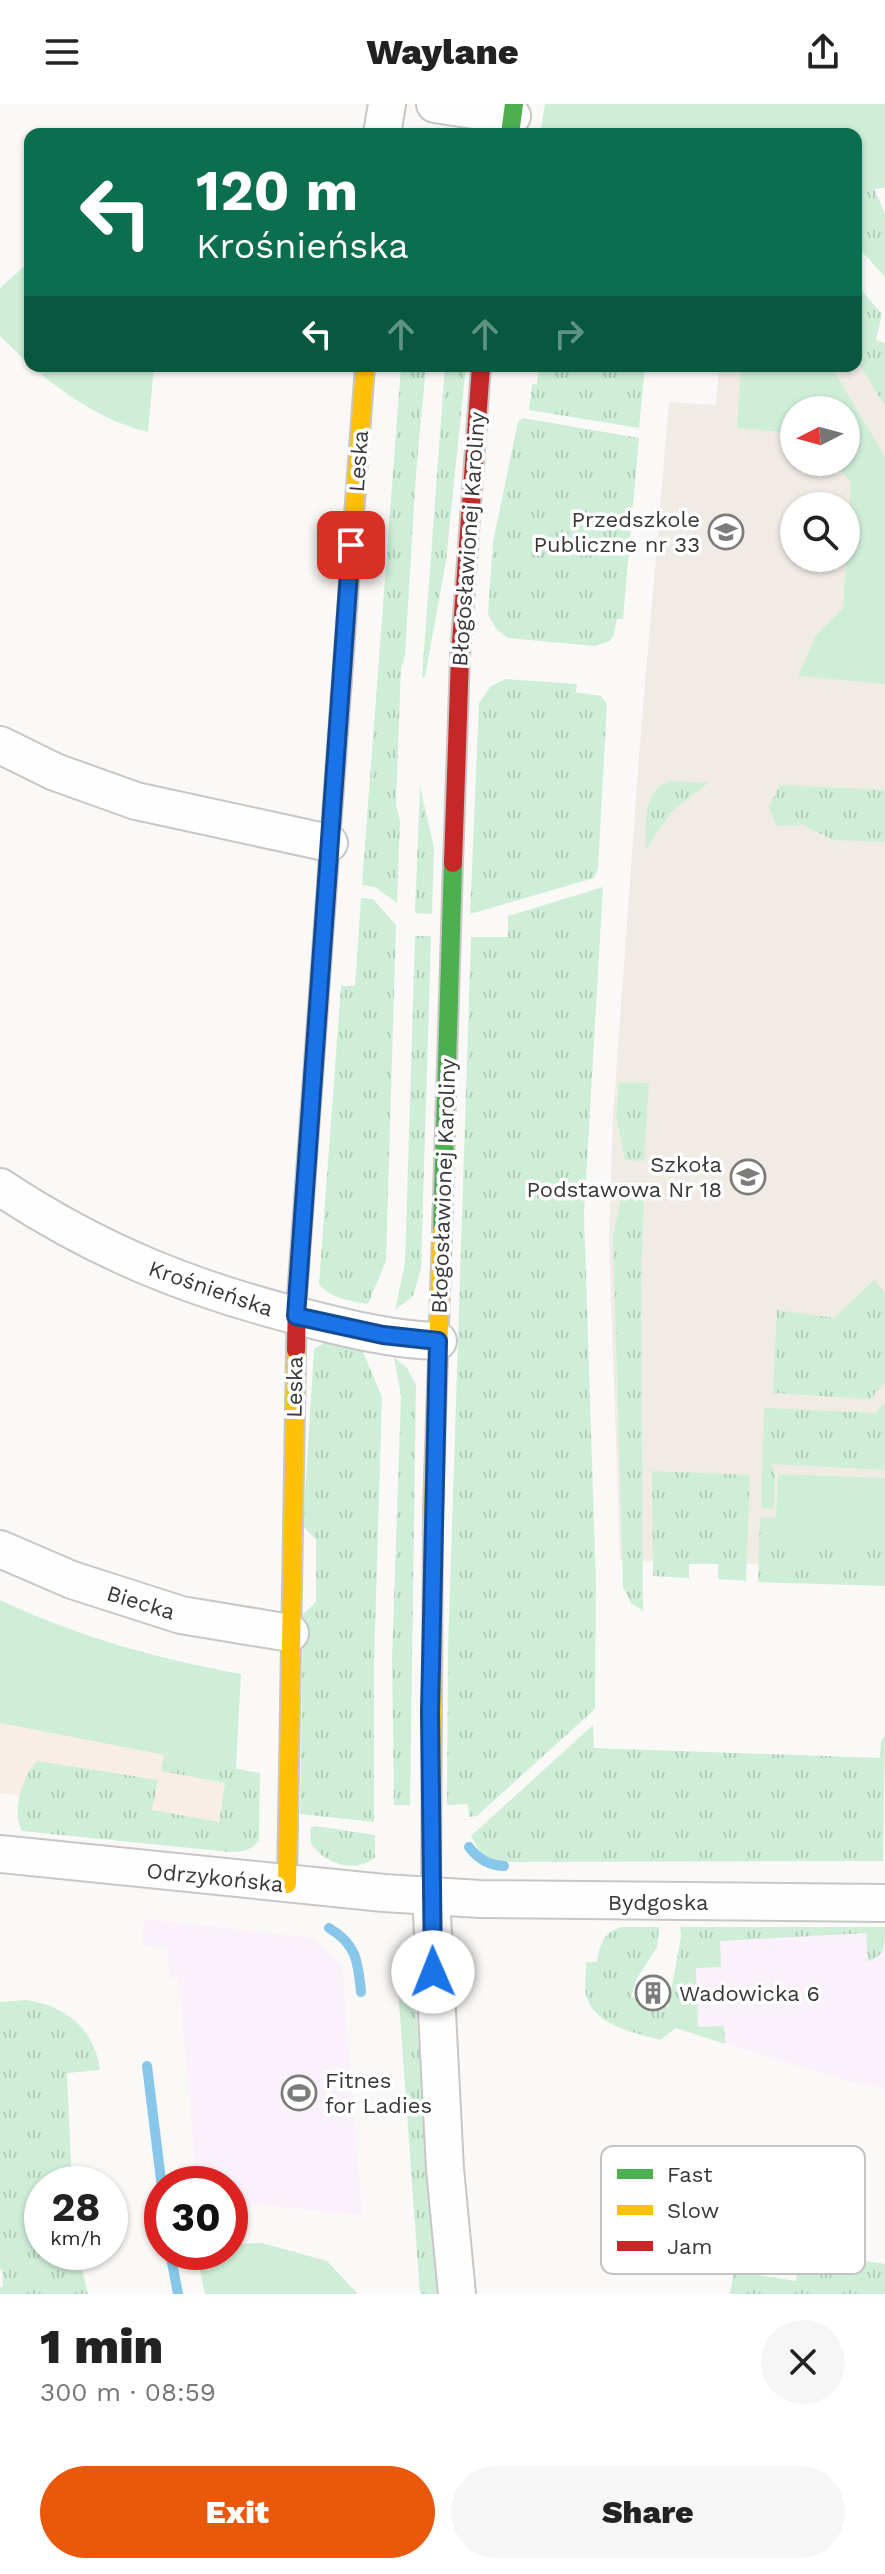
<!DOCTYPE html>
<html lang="en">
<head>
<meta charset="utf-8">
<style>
	:root { --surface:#fff; --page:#f6f6f6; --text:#222; --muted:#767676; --accent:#ea580c }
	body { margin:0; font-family:"Work Sans",sans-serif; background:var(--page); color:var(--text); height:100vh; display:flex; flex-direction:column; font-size:30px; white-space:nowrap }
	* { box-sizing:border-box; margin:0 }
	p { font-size:26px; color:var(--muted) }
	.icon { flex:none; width:44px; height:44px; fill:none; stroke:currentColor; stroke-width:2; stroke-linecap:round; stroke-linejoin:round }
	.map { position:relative; height:2190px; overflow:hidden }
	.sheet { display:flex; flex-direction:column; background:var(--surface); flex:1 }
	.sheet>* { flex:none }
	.banner { position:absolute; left:24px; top:24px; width:838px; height:244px; border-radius:16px; box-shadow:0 2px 6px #0004; background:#0b6e4f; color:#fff; overflow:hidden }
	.needle { width:52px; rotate:264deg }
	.fabs { position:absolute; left:780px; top:292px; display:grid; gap:16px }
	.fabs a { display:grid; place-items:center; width:80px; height:80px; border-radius:50%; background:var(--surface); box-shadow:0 2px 6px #0004; font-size:40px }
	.speed { position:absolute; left:24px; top:2062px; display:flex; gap:16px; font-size:40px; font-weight:700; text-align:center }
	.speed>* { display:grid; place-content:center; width:104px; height:104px; border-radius:50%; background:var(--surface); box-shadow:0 2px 6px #0004; line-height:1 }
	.speed small { font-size:20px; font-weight:400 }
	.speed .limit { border:12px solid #d22; background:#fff; color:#111 }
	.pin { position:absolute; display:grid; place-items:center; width:68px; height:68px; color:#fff; margin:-34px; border-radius:16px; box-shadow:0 4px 12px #0006 }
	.me { position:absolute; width:88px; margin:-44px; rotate:359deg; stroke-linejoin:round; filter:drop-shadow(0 0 6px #0008) }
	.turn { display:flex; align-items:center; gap:28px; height:168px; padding:0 40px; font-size:36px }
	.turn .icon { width:104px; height:104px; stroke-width:2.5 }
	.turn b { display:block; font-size:56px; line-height:68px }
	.lanes { display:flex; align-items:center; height:76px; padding:0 40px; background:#0003; justify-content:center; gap:40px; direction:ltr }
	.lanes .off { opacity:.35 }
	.round { display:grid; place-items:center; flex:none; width:84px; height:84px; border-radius:42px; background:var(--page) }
	.headline { display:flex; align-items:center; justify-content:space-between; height:136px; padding:0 40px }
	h1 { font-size:48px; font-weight:800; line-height:60px }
	.action { display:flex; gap:16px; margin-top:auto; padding:16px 40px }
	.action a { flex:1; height:92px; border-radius:48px; background:var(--accent); color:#fff; font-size:32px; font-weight:800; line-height:92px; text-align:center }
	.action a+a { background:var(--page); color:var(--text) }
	header { display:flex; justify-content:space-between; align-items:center; height:104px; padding:0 40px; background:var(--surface); font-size:36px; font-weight:800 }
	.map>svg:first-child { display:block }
</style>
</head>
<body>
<header><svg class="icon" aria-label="menu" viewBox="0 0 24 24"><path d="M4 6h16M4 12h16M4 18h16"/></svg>Waylane<svg class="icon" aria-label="share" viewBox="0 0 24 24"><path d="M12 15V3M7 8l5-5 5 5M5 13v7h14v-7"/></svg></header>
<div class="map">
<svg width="885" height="2190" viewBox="0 0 885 2190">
	<defs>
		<pattern id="grass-tufts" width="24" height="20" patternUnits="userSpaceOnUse" patternTransform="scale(2)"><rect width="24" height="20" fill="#cfeed8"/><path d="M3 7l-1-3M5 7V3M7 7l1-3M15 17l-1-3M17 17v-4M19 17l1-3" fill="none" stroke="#b2cdba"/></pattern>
	</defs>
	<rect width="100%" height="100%" fill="#fbf9f7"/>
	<!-- commercial -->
	<path fill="#faf1fb" d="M144,1815l169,19 29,27 20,250 -123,-12 -9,-2v-17h-33l-18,-201 -1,-5h-8l-3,-30 -26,-3z
		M885,1828v157l-44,-10 -165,-51 10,-95z"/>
	<!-- industrial -->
	<path fill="#f9eee7" d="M0,1619l236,46 -3,57 -233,-33z"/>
	<!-- built -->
	<path fill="#f0ebe4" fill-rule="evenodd" d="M856,256l29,46v1162l-265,-8 -11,-320 4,-125 27,-372 29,-341 47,3 3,-39h137zM794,306h52v52h-52zM794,402h52v52h-52z"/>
	<!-- grass -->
	<path fill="url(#grass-tufts)" d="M856,80l18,5 11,24v64l-29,-32z
		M856,180l26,30 -6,26 9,3v63l-29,-46z
		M401,262h25l-10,108 -11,181 -4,14 -5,136 4,16 -3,82 -22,-16 -13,-2z
		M445,262h21l-20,195 -21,116h-3z
		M539,262h106l-6,62 -110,-18 3,-26h5z
		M523,314l116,20 -16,181h-6l-4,18 -3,4 -15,5 -87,-8 -11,-8 -9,-15 5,-73 25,-120z
		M506,575l71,5 -1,8 25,4 6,8 -9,165 -4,9 -124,36 9,-211 12,-17z
		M670,677l38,2 -35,27 -28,40c2,-27 -4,-59 25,-69z
		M780,681l105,5v52l-52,-2 -30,-15 -27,1 -7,-20z
		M420,682l14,62 -2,66 -17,-1z
		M603,783l-19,327 12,371 -1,124 -118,107 -8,1 -1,-13 -21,1 1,-155 23,-713h37v-21z
		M361,794l12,1 23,26 -10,336 -18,43c-19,-3 -36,-5 -49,-20l22,-298h14z
		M415,832h16l-10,333 -8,27 -18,14 10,-47z
		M619,978l30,1 -5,78 -19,-1 -9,-45z
		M623,1084l21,2 -3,94 2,327 -12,-8 -8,-16 -10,-350z
		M874,1176l11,13v90l-15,16 -97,-6 4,-83 57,8z
		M334,1237l27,6 21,50 -8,266v159l-74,-8 3,-200 13,-12v-62l-13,-14 11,-177 12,-7z
		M394,1253l13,11 9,17 -6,420h-16l-2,-147 9,-262z
		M885,1299v67l-114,-6 4,10 -1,35 -13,-1 3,-100 111,5z
		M652,1367l98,4 -4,106 -28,-2v-15h-29v14l-36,-2z
		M760,1413l16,1v23l109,4v41l-127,-4z
		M593,1621l1,23 286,10 1,-18 4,-4 -2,125 -384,1 -16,-5 -12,-21z
		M164,1651l96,18 -1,67c-7,10 -17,12 -29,12l-208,-21c-11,-18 0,-57 16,-70l120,19 -6,30 67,12 6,-39 -64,-12z
		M315,1722l60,9v22c-20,18 -50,6 -64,-13l-1,-16z
		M622,1823h37l-2,20 -21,33 -5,17 37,10 13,-70 -1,-10h205c0,18 0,30 -17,34l-2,-28 -146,8 1,26 -25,1 2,59 26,-1 1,18 -49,-16 -16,12c-26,-8 -66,-14 -74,-45 -2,-10 0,-23 0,-33h11c3,-17 6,-30 25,-35z
		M402,1881h12l24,309h-18l-22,-306z
		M27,1896c40,7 67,28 73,70l-33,3 5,111h-30v68h36l10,42h-88v-7l3,-1 -1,-16 -2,-1v-267z
		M800,2147l85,13v30h-155l4,-23 62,10z"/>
	<!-- park -->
	<path fill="#cfeed8" d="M545,0h340v84l-11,1 -18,-5v-50h-94l-25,-3 -1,3h-196z
		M30,157v104l-30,-29v-48z
		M31,262h123l-6,66c-45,-11 -82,-37 -117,-66z
		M741,262h90l54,91v227l-87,-8 18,-41 27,-27 8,-125 -16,-21h11v-52h-52v23l-57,-5z
		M778,1370l107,4v67l-110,-4z
		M0,1496c79,37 155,58 241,74l-5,95 -236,-46z
		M262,2139l65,18 31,33h-153l-9,-42h34v-8z"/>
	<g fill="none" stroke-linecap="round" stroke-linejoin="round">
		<!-- stream -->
		<path stroke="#88c7ea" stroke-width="10" d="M469,1743c10,13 20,18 35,19
			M329,1824c28,16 29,35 32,64
			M147,1962l15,122
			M170,2148l8,42"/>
		<!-- street casing -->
		<g stroke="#c8c7c6" stroke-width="40">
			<path id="street" d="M435,0l77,12
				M382,30l5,-30
				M0,641l55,27 81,29 193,42
				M0,1083c98,65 193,103 306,131 43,11 88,22 132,23
				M0,1445l72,31 109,35 109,18
				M0,1750l384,39 96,6 405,4
				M431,1791l14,274 12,125"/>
		</g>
		<!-- fast casing -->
		<g stroke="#c8c7c6" stroke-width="22">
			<path id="fast" d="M510,30l4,-30
				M442,1127l11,-368"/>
		</g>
		<!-- slow casing -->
		<g stroke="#c8c7c6" stroke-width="22">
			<path id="slow" d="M331,725l34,-463
				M287,1780l9,-534
				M431,1791l2,-386 9,-278"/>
		</g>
		<!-- jam casing -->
		<g stroke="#c8c7c6" stroke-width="22">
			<path id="jam" d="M453,759l7,-206 21,-291
				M296,1246l1,-54 34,-467"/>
		</g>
		<!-- street -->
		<use href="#street" stroke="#fefefe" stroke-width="36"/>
		<!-- fast -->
		<use href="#fast" stroke="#4caf50" stroke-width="18"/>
		<!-- slow -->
		<use href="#slow" stroke="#ffc107" stroke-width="18"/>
		<!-- jam -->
		<use href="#jam" stroke="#c62828" stroke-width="18"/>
	</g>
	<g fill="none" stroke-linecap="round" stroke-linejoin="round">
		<!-- route casing -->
		<g stroke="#114b97" stroke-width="20">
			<path id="route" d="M351,441l-55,771 87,19 55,6 -8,371 3,260"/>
		</g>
		<!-- route -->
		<use href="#route" stroke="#1a73e8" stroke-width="14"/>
	</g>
	<!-- icons -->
	<defs>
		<g id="school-ring" transform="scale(1.8)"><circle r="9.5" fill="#fff" stroke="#7d7c7a" stroke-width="1.5"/><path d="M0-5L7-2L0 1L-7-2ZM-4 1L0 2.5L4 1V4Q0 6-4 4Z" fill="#7d7c7a"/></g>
		<g id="building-ring" transform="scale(1.8)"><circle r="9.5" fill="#fff" stroke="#7d7c7a" stroke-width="1.5"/><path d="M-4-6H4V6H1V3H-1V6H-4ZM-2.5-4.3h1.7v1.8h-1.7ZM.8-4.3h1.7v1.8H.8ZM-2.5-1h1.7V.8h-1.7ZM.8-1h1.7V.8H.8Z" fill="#7d7c7a"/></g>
		<g id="stadium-ring" transform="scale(1.8)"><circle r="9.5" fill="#fff" stroke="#7d7c7a" stroke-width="1.5"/><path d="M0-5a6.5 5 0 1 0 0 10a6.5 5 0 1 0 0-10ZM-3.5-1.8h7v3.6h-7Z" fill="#7d7c7a"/></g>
	</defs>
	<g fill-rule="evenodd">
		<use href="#school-ring" x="726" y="428"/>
		<use href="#school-ring" x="748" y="1073"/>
		<use href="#building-ring" x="653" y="1889"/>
		<use href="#stadium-ring" x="299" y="1989"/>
	</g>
	<g text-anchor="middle" stroke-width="7" stroke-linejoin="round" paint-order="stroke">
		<!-- street labels -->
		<g font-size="22" fill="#393836" stroke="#fff">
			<text transform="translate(358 357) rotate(-86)" y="8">Leska</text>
			<text transform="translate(468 435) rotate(-86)" y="8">Błogosławionej Karoliny</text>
			<text transform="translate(443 1082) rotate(-88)" y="8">Błogosławionej Karoliny</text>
			<text transform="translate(211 1184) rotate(19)" y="8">Krośnieńska</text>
			<text transform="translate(294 1283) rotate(-89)" y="8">Leska</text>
			<text transform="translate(141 1498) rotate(17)" y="8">Biecka</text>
			<text transform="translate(215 1773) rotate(6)" y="8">Odrzykońska</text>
			<text x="658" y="1806">Bydgoska</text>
		</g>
		<!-- poi labels -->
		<g font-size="22" fill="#393836" stroke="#fff" text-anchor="end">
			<text x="700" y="423">Przedszkole<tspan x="700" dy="25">Publiczne nr 33</tspan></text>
			<text x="722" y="1068">Szkoła<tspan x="722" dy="25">Podstawowa Nr 18</tspan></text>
			<text x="679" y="1897" text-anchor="start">Wadowicka 6</text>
			<text x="325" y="1984" text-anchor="start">Fitnes<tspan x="325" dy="25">for Ladies</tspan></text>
		</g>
	</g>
	<!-- legend -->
	<rect x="601" y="2042" width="264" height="128" rx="12" fill="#fff" stroke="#c4c3c3" stroke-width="2"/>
	<rect x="617" y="2065" width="36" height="10" fill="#4caf50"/>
	<rect x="617" y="2101" width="36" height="10" fill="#ffc107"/>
	<rect x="617" y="2137" width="36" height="10" fill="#c62828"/>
	<g font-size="22" fill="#393836">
		<text x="667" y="2078">Fast</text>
		<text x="667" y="2114">Slow</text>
		<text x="667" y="2150">Jam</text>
	</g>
</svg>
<div class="fabs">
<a><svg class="needle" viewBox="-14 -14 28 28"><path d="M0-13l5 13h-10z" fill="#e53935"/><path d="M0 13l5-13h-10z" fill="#767676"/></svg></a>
<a><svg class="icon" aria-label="search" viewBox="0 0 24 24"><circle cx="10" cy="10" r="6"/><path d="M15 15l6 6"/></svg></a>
</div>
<div class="speed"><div>28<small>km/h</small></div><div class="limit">30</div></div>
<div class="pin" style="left:351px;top:441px;background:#d93025"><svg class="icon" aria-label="arrive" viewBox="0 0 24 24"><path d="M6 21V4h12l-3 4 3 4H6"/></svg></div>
<svg class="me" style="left:433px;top:1868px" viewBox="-20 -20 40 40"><circle r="19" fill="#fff"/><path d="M0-13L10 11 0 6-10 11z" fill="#1a73e8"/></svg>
<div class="banner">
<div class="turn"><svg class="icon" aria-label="left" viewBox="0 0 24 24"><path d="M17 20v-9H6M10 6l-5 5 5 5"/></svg><div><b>120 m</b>Krośnieńska</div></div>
<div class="lanes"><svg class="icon" aria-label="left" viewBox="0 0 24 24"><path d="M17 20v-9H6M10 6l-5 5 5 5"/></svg><svg class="icon off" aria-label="ahead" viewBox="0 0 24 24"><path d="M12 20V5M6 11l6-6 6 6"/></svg><svg class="icon off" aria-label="ahead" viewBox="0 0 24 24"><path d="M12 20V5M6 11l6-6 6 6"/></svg><svg class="icon off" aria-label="right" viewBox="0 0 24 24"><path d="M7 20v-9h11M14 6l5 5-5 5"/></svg></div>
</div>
</div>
<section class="sheet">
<div class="headline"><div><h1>1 min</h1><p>300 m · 08:59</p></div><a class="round"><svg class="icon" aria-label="close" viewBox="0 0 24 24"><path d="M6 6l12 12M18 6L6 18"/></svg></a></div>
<div class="action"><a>Exit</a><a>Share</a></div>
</section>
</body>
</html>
